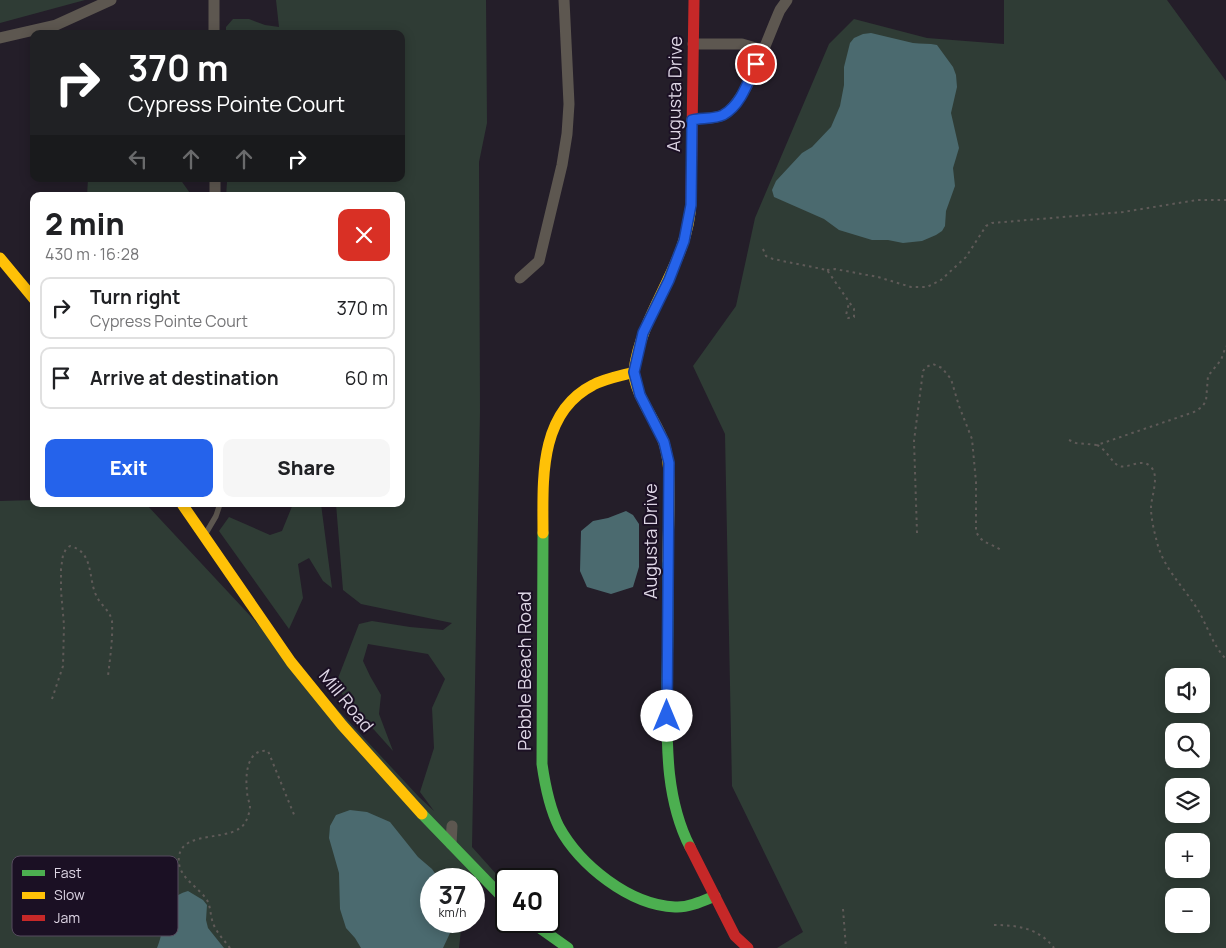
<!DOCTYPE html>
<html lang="en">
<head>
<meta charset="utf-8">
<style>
	:root { --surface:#fff; --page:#f6f6f6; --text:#202124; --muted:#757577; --line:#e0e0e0; --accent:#2563eb }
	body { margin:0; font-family:Manrope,sans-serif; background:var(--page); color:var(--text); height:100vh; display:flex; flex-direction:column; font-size:19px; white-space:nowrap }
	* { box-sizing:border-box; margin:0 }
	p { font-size:16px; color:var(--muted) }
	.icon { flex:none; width:28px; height:28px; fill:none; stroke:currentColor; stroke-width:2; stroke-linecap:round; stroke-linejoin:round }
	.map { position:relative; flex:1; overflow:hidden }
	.panel { position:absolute; left:30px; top:192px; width:375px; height:315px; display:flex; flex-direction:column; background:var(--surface); border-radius:10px; box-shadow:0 2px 12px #0003 }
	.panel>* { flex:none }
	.banner { position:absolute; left:30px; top:30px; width:375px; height:152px; border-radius:10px; box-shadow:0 2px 12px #0003; background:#202124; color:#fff; overflow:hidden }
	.tools { position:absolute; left:1165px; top:668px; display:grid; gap:10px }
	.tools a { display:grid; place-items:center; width:45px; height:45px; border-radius:10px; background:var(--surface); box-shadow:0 2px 12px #0003; font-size:25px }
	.speed { position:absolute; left:420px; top:868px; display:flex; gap:10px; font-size:25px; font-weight:700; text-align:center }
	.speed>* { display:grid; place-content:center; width:65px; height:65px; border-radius:50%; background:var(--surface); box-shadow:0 2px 12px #0003; line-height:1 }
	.speed small { font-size:12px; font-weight:400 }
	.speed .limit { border:2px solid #111; border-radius:8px; background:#fff; color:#111 }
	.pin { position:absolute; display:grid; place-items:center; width:42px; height:42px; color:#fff; margin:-21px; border:2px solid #fff; border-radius:50%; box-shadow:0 1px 5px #0007 }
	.me { position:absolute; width:55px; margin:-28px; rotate:0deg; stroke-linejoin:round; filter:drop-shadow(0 0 4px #0008) }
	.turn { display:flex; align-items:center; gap:18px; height:105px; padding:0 15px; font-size:22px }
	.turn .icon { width:65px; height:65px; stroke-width:2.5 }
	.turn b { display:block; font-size:35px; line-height:42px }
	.lanes { display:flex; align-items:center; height:48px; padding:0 15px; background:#0003; justify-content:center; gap:25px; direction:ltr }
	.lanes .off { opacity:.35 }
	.round { display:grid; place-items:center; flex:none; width:52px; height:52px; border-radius:10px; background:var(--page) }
	.summary { display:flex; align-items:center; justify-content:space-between; height:85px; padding:0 15px }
	h1 { font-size:30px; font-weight:800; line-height:38px }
	.action { display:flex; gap:10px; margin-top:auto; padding:10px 15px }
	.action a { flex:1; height:58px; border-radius:10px; background:var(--accent); color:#fff; font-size:20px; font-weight:800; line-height:58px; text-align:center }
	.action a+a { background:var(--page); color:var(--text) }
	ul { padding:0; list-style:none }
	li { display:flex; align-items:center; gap:15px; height:62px; margin:0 10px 8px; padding:0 5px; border:2px solid var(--line); border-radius:10px }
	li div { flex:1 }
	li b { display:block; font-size:19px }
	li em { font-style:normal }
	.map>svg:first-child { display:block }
</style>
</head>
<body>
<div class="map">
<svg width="1226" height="948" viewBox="0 0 1226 948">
	<rect width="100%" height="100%" fill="#241e29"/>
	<!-- green -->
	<path fill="#2f3c35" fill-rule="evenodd" d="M0,0h85l-85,23z
		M276,0h210l1,123 -8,39 1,250 -8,435 34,38v19l-37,-32 -1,7h-37v42h31l-3,27h-459v-447l34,-1v4h112l273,293 15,14 -14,-19 14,-44 -2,-40 13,-29 -17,-25 -60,-10 -5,17 7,15 11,19 -2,19 14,37 -58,-65 24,-62 13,-3 38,6 33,3 9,-7 -91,-19 -18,-14 -7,-86h65v-308h-175l1,-14 14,-3h160v-145h-175v-7l7,-8h16l16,6 14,2z
		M1004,0h163l59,81v867h-449l26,-16 -71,-146 -7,-352 -32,-68 43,-60 19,-88 74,-174 25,-25 73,19 77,6zM1174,676h27v28h-27zM1174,731h27v28h-27zM1174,786h27v28h-27zM1174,841h27v28h-27zM1174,896h27v28h-27z
		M88,179h92l12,17h-105z
		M293,504h28l11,84 -9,-7 -14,-23 -11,6 5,34 -14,31 -70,-98 10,-14 41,18 12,-4z"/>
	<!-- water -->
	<path fill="#4b6a6f" d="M871,33c14,3 28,7 42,10 8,1 16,0 24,2l16,22 3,8 1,12 -6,26 8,35 -6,20 2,18 -9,25 -1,15 -3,5 -6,4 -14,6 -19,2 -15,-3h-16l-33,-10 -15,-11 -50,-22 -2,-7 4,-9 26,-28 10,-6 19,-20 9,-21 4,-21v-18l6,-24 4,-5 9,-4z
		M626,511l7,4 6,9v43l-6,20 -22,7 -24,-7 -7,-16 1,-40 12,-10 15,-3z
		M350,810l17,2 23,10 28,35 14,12 7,10h-8v42h21l-1,10 -8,17h-82l-6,-10 -9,-10 -6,-19 -1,-36 -10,-35 1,-12 6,-11z
		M188,891l15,9 4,5 -1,15 2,8 16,20h-67c11,-25 0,-48 31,-57z"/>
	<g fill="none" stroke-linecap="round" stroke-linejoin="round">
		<!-- path -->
		<path stroke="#5f5a58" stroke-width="2" stroke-dasharray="2.5 4" stroke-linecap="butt" d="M763,249l3,7 7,3 54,11 27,39v8l-6,1 -2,-3 3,-12
			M827,270l8,-1 43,8 33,10h16l14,-7 25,-23 20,-31 6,-3 131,-11 74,-12h29
			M1069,440l7,3 21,2 97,-33 8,-5 4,-6 2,-25 13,-16 5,-14
			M1097,445c10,5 15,18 22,21 10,3 23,-9 32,1 9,9 0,30 0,41 0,10 3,23 6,34 6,26 27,45 41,68 9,15 15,36 28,49
			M917,533l-3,-92 9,-70 3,-4 7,-3 9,4 9,11 8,27 13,33 4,43v49c5,13 15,12 25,19
			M52,699l11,-33 1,-41 -3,-34v-22l2,-14 3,-6 4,-3c24,6 18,32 26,49 4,10 14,15 16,26 1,18 -2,37 -4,55
			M843,909l3,39
			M994,925c23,0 45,3 60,23
			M230,948c-6,-8 -14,-16 -17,-25 -3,-8 -2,-16 -6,-23 -9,-14 -31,-23 -28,-44 5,-28 56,-12 67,-35 2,-4 4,-10 4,-15 -1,-5 -3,-10 -3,-15 -2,-16 0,-43 21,-40l27,66"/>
		<!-- lane -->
		<path stroke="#5d5750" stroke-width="5.5" d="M206,533l10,-17 4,-12"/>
		<!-- street -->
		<path stroke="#5d5750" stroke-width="11" d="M214,0v34
			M0,38l56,-13 55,-25
			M693,44h49l20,6
			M692,120c9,-2 23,-1 31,-5 24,-13 45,-79 57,-105l7,-10
			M215,179v17
			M520,278l19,-17 23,-96 5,-31 2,-30 -5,-104
			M451,844l1,-18"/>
		<!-- fast -->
		<path stroke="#4caf50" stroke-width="11" d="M543,533l-1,231c3,21 7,43 17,63 21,38 70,78 116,80 13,1 28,-6 40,-11
			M668,561c0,40 0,81 -1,122 0,55 -3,113 23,164
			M422,814l84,87
			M530,921l38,27"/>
		<!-- slow -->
		<path stroke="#ffc107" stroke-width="11" d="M0,258l34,41
			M182,504l109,158 51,63 80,89
			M543,533c0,-52 -5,-120 50,-148 13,-7 28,-9 41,-13
			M668,561c0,-21 1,-41 1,-61 0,-19 1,-38 -5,-57 -6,-20 -32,-52 -30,-73 8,-60 55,-107 57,-169"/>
		<!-- jam -->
		<path stroke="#c62828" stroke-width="11" d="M691,201l3,-201
			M690,847l45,89 13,12"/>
	</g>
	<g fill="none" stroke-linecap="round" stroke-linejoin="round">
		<!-- route casing -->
		<g stroke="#184099" stroke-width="12">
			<path id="route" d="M667,716l2,-253 -5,-21 -24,-47 -6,-23 9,-39 26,-53 15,-39 7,-36 1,-85c9,-2 23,-1 31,-5 18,-10 25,-33 33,-51"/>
		</g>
		<!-- route -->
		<use href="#route" stroke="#2563eb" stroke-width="9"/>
	</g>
	<g text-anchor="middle" stroke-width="4" stroke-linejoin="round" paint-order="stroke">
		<!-- street labels -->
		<g font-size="18" fill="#ded6e5" stroke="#1b1024">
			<text transform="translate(675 94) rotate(-89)" y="6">Augusta Drive</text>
			<text transform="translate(651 541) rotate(-90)" y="6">Augusta Drive</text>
			<text transform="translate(525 671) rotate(-90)" y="6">Pebble Beach Road</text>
			<text transform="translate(346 701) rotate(51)" y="6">Mill Road</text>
		</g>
	</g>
	<!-- legend -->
	<rect x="12" y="856" width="166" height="80" rx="8" fill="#1b1024" stroke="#564b5e" stroke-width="1"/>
	<rect x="22" y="870" width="23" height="6" fill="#4caf50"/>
	<rect x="22" y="892" width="23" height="7" fill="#ffc107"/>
	<rect x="22" y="915" width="23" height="6" fill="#c62828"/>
	<g font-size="14" fill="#ded6e5">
		<text x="54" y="878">Fast</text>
		<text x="54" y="900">Slow</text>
		<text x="54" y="923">Jam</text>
	</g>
</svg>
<div class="tools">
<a><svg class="icon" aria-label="sound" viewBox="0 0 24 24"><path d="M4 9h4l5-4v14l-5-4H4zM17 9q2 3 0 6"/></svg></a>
<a><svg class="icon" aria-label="search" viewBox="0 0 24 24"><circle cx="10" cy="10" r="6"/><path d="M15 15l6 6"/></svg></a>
<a><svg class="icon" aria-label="layers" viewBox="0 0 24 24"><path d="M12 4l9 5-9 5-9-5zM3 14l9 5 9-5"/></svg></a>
<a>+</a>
<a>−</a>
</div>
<div class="speed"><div>37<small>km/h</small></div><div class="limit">40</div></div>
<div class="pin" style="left:756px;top:64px;background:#d93025"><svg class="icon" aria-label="arrive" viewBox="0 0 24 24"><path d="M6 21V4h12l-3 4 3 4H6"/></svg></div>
<svg class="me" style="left:667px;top:716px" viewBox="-20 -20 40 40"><circle r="19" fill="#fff"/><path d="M0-13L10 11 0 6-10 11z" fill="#2563eb"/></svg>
<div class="banner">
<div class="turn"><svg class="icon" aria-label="right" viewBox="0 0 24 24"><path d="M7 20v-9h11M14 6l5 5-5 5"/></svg><div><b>370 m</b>Cypress Pointe Court</div></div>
<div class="lanes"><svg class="icon off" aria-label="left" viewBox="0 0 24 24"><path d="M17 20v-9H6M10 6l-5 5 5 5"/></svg><svg class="icon off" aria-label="ahead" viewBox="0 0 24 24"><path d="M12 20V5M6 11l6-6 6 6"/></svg><svg class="icon off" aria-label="ahead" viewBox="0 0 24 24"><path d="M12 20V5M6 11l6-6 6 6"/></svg><svg class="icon" aria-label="right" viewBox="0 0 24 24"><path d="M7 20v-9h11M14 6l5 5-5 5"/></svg></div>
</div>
<section class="panel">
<div class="summary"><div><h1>2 min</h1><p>430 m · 16:28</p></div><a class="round" style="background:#d93025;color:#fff"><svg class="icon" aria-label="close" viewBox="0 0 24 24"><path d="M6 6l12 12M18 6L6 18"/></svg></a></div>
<ul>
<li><svg class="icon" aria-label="right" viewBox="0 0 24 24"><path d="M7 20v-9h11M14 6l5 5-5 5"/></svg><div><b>Turn right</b><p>Cypress Pointe Court</p></div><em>370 m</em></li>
<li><svg class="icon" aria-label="arrive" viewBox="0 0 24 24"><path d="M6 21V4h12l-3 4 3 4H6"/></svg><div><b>Arrive at destination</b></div><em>60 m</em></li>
</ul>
<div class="action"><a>Exit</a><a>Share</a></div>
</section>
</div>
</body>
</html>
